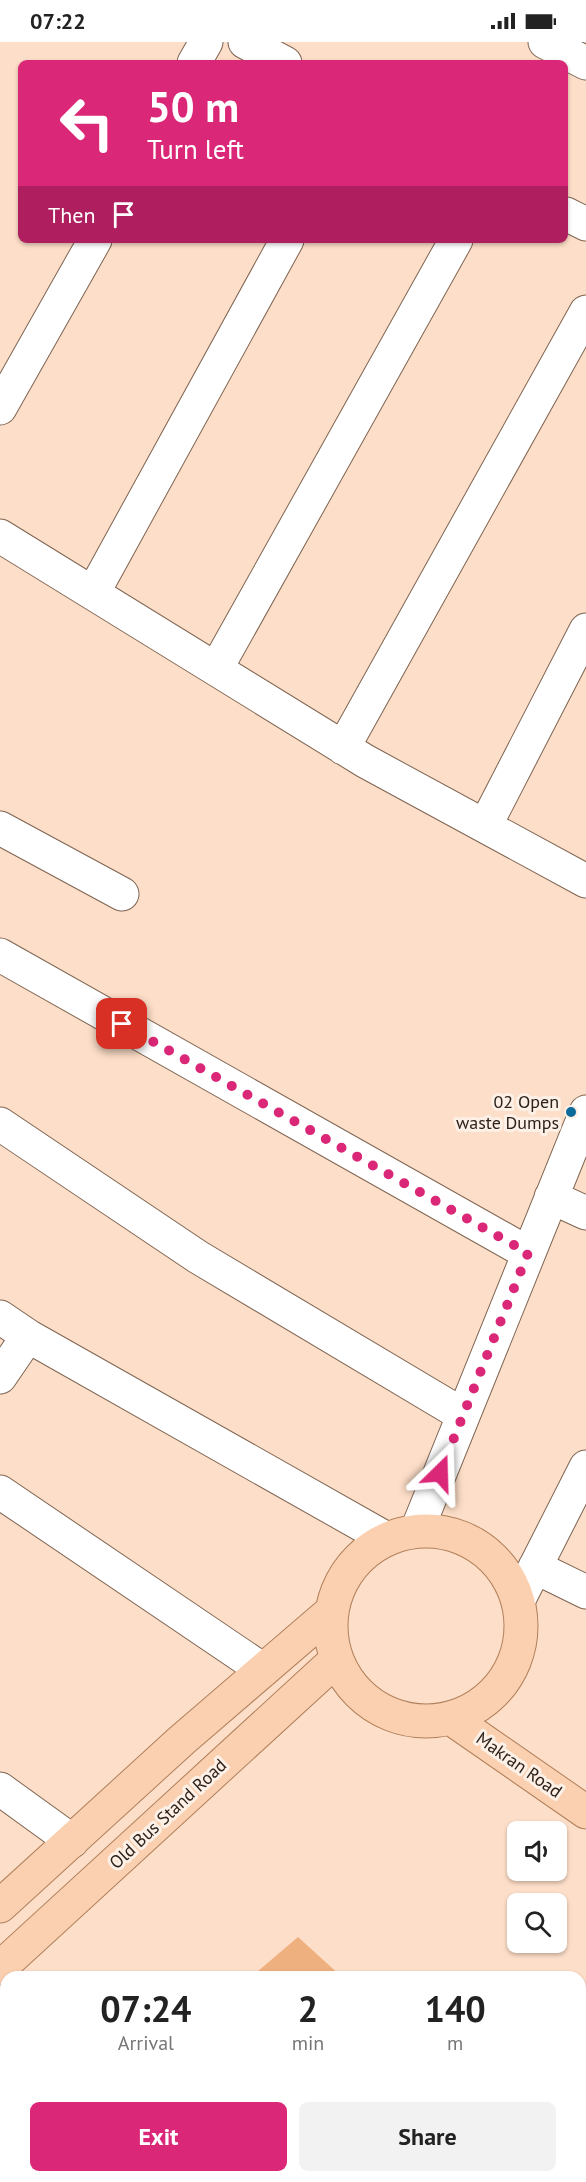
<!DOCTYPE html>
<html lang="en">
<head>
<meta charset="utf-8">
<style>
	:root { --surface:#fff; --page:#f2f2f2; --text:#222; --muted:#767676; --accent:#db2777 }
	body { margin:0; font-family:"PT Sans",sans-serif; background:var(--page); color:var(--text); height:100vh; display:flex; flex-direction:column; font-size:22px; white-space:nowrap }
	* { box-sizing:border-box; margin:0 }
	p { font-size:20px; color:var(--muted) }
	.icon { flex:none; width:33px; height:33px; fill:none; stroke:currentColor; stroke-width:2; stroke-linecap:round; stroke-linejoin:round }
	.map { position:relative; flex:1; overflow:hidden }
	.side { position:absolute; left:0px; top:1929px; width:586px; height:212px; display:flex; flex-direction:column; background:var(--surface); border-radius:18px 18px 0 0; box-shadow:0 2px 4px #0004 }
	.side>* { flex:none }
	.hud { position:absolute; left:18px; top:18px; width:550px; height:183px; border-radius:9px; box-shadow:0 2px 4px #0004; background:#db2777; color:#fff; overflow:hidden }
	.tools { position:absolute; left:507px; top:1779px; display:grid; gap:12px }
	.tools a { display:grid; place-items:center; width:60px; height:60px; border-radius:9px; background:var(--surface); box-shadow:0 2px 4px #0004; font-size:30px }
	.pin { position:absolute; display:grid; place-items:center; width:51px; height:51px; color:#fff; margin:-26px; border-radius:12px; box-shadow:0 3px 9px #0006 }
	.me { position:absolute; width:66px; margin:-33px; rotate:22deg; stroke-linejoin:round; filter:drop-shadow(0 0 4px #0008) }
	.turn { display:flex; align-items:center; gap:21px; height:126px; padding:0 30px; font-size:27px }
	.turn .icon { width:78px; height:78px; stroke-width:2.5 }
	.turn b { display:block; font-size:42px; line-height:51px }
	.then { display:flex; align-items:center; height:57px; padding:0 30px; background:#0003; gap:12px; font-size:22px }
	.eta { display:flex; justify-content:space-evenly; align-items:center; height:102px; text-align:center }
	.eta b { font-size:36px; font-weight:700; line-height:42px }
	.button { display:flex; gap:12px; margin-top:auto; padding:12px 30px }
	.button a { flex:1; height:69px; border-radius:9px; background:var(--accent); color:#fff; font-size:24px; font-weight:700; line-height:69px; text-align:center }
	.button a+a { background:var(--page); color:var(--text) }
	.status { display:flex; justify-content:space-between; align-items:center; height:42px; padding:0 30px; background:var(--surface); direction:ltr }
	.status svg { height:16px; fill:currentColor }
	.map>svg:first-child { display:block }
</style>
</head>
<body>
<div class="status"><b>07:22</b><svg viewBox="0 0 49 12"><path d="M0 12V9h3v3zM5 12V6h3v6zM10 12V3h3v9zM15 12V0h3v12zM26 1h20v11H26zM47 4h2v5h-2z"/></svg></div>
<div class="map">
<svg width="586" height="2140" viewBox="0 0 586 2140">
	<rect width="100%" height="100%" fill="#fddec8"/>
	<!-- green -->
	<path fill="#efb080" d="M298,1895l44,40h-91z
		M581,2032l5,1v107h-574l6,-6h562z"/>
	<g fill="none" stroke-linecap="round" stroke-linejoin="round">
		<!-- minor casing -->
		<g stroke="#7e6451" stroke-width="35">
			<path id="minor" d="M245,0l40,21
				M545,0l41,21
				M194,21l12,-21
				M566,172l20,10
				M0,366l95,-168
				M0,494l365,225 221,120
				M93,551l194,-353
				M216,627l240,-429
				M343,706l243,-436
				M485,784l101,-196
				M0,786l122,66
				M0,913l528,298
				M0,1082l198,133 265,158
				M551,1155l35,16
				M0,1275l28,19 359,203
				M0,1335l28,-41
				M0,1450l263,178
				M417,1488l169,-418
				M535,1525l51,25
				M519,1557l67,-132
				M0,1747l72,52"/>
		</g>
		<!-- major casing -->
		<g stroke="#b07f5a" stroke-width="35">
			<path id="major" d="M331 1584a95 95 0 1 1 190 0a95 95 0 1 1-190 0Z
				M452,1677l134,93
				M0,1864l182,-166 150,-129
				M0,1926l336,-308"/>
		</g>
		<!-- minor -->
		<use href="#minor" stroke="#fff" stroke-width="33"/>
		<!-- major -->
		<use href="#major" stroke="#fad0b0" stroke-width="33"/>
	</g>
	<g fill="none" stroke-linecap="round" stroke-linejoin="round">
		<!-- route -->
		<path stroke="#db2777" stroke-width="10" stroke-dasharray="0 18" d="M122,982l406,229 -88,220"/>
	</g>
	<!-- markers -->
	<circle fill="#0c6b9a" stroke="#fcf0e7" stroke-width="2" cx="571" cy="1070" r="6"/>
	<g text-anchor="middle" stroke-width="6" stroke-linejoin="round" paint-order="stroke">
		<!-- poi labels -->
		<g font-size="18" fill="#2d221a" stroke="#fcf0e7" text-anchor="end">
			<text x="559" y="1066">02 Open<tspan x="559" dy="21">waste Dumps</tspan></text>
		</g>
		<!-- street labels -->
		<g font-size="18" fill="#2d221a" stroke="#fcf0e7">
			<text transform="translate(519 1723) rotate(35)" y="6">Makran Road</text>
			<text transform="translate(168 1772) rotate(-43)" y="6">Old Bus Stand Road</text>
		</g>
	</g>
</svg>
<div class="tools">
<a><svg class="icon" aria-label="sound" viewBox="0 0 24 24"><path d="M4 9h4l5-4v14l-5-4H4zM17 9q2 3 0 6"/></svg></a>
<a><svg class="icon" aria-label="search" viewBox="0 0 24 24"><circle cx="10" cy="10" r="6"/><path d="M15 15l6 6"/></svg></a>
</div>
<div class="pin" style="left:122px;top:982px;background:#d93025"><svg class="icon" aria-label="arrive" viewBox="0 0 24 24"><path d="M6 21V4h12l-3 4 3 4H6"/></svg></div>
<svg class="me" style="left:440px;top:1431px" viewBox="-20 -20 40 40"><path d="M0-17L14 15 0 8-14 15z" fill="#db2777" stroke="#fff" stroke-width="4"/></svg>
<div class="hud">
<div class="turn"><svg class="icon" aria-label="left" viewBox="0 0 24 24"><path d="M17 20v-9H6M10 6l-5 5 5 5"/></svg><div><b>50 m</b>Turn left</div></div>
<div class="then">Then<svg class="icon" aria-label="arrive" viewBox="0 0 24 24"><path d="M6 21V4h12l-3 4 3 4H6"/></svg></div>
</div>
<section class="side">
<div class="eta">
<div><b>07:24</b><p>Arrival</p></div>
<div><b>2</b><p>min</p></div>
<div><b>140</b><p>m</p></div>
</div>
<div class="button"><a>Exit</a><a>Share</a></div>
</section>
</div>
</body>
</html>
